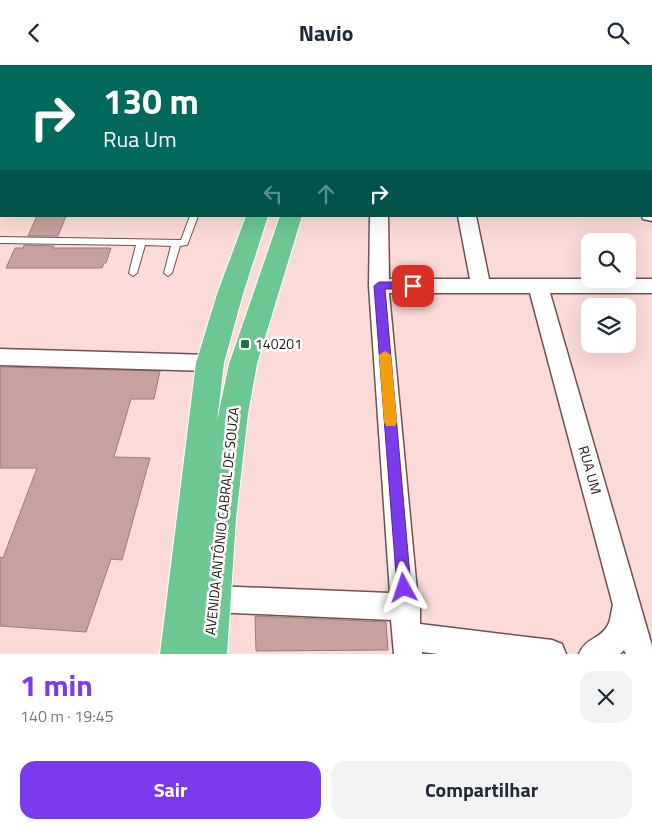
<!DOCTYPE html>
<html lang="pt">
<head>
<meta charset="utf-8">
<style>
	:root { --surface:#fff; --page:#f2f2f3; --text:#1f2937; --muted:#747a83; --accent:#7c3aed }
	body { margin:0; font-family:"Titillium Web",sans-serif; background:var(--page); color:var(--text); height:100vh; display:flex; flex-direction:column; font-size:19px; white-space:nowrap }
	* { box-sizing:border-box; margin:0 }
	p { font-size:16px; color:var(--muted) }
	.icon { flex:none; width:28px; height:28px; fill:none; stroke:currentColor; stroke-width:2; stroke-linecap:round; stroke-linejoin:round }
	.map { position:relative; height:589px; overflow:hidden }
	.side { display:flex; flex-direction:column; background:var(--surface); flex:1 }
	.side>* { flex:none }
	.top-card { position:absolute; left:0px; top:0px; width:652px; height:152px; box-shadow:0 5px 20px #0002; background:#00695c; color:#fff; overflow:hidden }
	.buttons { position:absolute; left:581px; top:168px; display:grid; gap:10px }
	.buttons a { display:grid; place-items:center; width:55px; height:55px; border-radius:10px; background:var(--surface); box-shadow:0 5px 20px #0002; font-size:25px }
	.pin { position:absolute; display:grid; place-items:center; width:42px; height:42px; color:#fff; margin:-21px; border-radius:10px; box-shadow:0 2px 8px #0006 }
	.me { position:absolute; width:55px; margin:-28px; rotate:355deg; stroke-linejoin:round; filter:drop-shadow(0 0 4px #0008) }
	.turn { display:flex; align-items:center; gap:18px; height:105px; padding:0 20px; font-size:22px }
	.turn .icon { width:65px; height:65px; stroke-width:2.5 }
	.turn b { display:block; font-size:35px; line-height:42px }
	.lanes { display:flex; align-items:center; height:48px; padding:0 20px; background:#0003; justify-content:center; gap:25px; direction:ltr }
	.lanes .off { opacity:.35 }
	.round { display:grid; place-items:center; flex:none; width:52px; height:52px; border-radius:15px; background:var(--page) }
	.headline { display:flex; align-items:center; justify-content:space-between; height:85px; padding:0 20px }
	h1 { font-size:30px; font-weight:700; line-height:38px; color:var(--accent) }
	.cta { display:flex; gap:10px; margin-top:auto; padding:10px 20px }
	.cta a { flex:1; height:58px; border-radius:15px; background:var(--accent); color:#fff; font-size:20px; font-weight:700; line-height:58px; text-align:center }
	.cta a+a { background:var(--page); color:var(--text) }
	header { display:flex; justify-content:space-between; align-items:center; height:65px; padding:0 20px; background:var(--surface); font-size:22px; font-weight:700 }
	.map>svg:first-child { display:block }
</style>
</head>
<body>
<header><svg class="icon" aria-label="back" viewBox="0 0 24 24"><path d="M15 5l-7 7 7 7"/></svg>Navio<svg class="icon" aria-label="search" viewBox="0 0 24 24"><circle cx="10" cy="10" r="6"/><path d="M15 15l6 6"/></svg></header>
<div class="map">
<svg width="652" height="589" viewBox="0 0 652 589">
	<rect width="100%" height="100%" fill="#fbdbd8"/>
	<!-- green -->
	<path fill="#fbbcb8" d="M0,0h214l1,1h-214v85z"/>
	<!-- building -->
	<path fill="#c7a19e" stroke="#9e7a78" d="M37,151h29l-8,20h-30z
		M24,180l30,1 -1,2h58l-5,15h-2l-2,5h-96l9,-20h8z
		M0,302l160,4 -6,28h-23l-17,58 36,1 -28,102 -11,-1 -25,73 -86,-6v-69l3,1 34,-90h-37z
		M255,551l131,6 2,28 -132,1z"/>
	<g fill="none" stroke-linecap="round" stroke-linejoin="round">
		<!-- service casing -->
		<g stroke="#72514f" stroke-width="2">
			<path id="service" d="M0,122h1v4h-1z
				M190,151h8l-10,27 -1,2 -7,1 -8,27 -4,3 -4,-3 7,-27 -26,-1 -8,28 -4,3 -4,-3 7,-28 -136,-2v-6l181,3z"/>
		</g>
		<!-- minor casing -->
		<g stroke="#72514f" stroke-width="3">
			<path id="minor" d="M353,0h14v1h-14z
				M651,29h1v8h-1z
				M370,151h18l1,63h81l-12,-63h18l13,63h163v14h-102l102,353v8h-26l-2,-4 -4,4h-41c7,-17 21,-14 29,-29 3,-5 3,-14 5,-20l-83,-312h-141l29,309 2,5v17l132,16 10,4 4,10h-127l-17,-2v2h-28l-3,-34 -178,-8 -10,-4 -4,-9 4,-9 10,-4 177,7 -21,-307z
				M0,284l210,6 8,2 3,6 -3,6 -8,2 -210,-6z"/>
		</g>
		<!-- tertiary casing -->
		<g stroke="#72514f" stroke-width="3">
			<path id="tertiary" d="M652,142v14l-9,-2 -1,-3h9z"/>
		</g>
		<!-- trunk casing -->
		<g stroke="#fff" stroke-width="2">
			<path id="trunk" d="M233,0h18l1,1h-18z
				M258,0h19l1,1h-19z
				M246,151h22l-25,78 -19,69 -7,58 12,-57 51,-148h22l-45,148 -9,50 -12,105 -9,135h-67l36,-291 21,-69z"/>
		</g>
		<!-- service -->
		<use href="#service" fill="#fff" fill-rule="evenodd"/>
		<!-- minor -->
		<use href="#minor" fill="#fff" fill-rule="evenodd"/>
		<!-- tertiary -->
		<use href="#tertiary" fill="#fff" fill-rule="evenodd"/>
		<!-- trunk -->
		<use href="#trunk" fill="#6cc792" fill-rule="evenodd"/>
	</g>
	<!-- route -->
	<path fill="#7c3aed" stroke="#51269a" d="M379,217h34l5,4 -5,3h-28l26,299 -2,5 -5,2 -5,-2 -2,-5 -23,-302z"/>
	<!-- slow -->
	<path fill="#f59e0b" d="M385,286l6,4 6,67 -2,4h-9l-2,-4 -5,-67z"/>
	<!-- markers -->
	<rect fill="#1f7143" stroke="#fff" stroke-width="2" x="240" y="274" width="10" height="10" rx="2.5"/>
	<g text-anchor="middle" stroke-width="5" stroke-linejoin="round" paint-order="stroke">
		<!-- poi labels -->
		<g font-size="14" fill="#201312" stroke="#fff" text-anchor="start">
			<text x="255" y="284">140201</text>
		</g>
		<!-- street labels -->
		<g font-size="14" fill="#201312" stroke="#fff">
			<text transform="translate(590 405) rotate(74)" y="5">RUA UM</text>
			<text transform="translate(222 456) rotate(-84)" y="5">AVENIDA ANTÔNIO CABRAL DE SOUZA</text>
		</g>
	</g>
</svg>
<div class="buttons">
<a><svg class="icon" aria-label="search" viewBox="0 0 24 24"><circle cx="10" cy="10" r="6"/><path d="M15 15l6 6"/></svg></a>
<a><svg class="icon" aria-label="layers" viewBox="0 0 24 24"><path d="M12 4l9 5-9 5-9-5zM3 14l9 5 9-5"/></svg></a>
</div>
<div class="pin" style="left:413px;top:221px;background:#d93025"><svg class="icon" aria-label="arrive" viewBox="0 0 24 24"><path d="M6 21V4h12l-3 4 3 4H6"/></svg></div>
<svg class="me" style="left:404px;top:523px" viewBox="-20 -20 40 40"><path d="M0-17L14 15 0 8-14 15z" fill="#7c3aed" stroke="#fff" stroke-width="4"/></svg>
<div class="top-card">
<div class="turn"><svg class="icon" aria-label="right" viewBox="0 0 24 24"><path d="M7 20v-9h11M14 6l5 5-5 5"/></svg><div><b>130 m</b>Rua Um</div></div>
<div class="lanes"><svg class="icon off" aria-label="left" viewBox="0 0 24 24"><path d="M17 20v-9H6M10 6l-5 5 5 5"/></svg><svg class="icon off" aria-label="ahead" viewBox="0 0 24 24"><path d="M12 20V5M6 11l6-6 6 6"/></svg><svg class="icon" aria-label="right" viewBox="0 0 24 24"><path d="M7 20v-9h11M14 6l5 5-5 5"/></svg></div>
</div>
</div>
<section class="side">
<div class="headline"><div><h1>1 min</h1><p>140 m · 19:45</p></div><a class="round"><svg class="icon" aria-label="close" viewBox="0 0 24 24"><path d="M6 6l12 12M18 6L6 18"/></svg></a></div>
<div class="cta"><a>Sair</a><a>Compartilhar</a></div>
</section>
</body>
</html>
